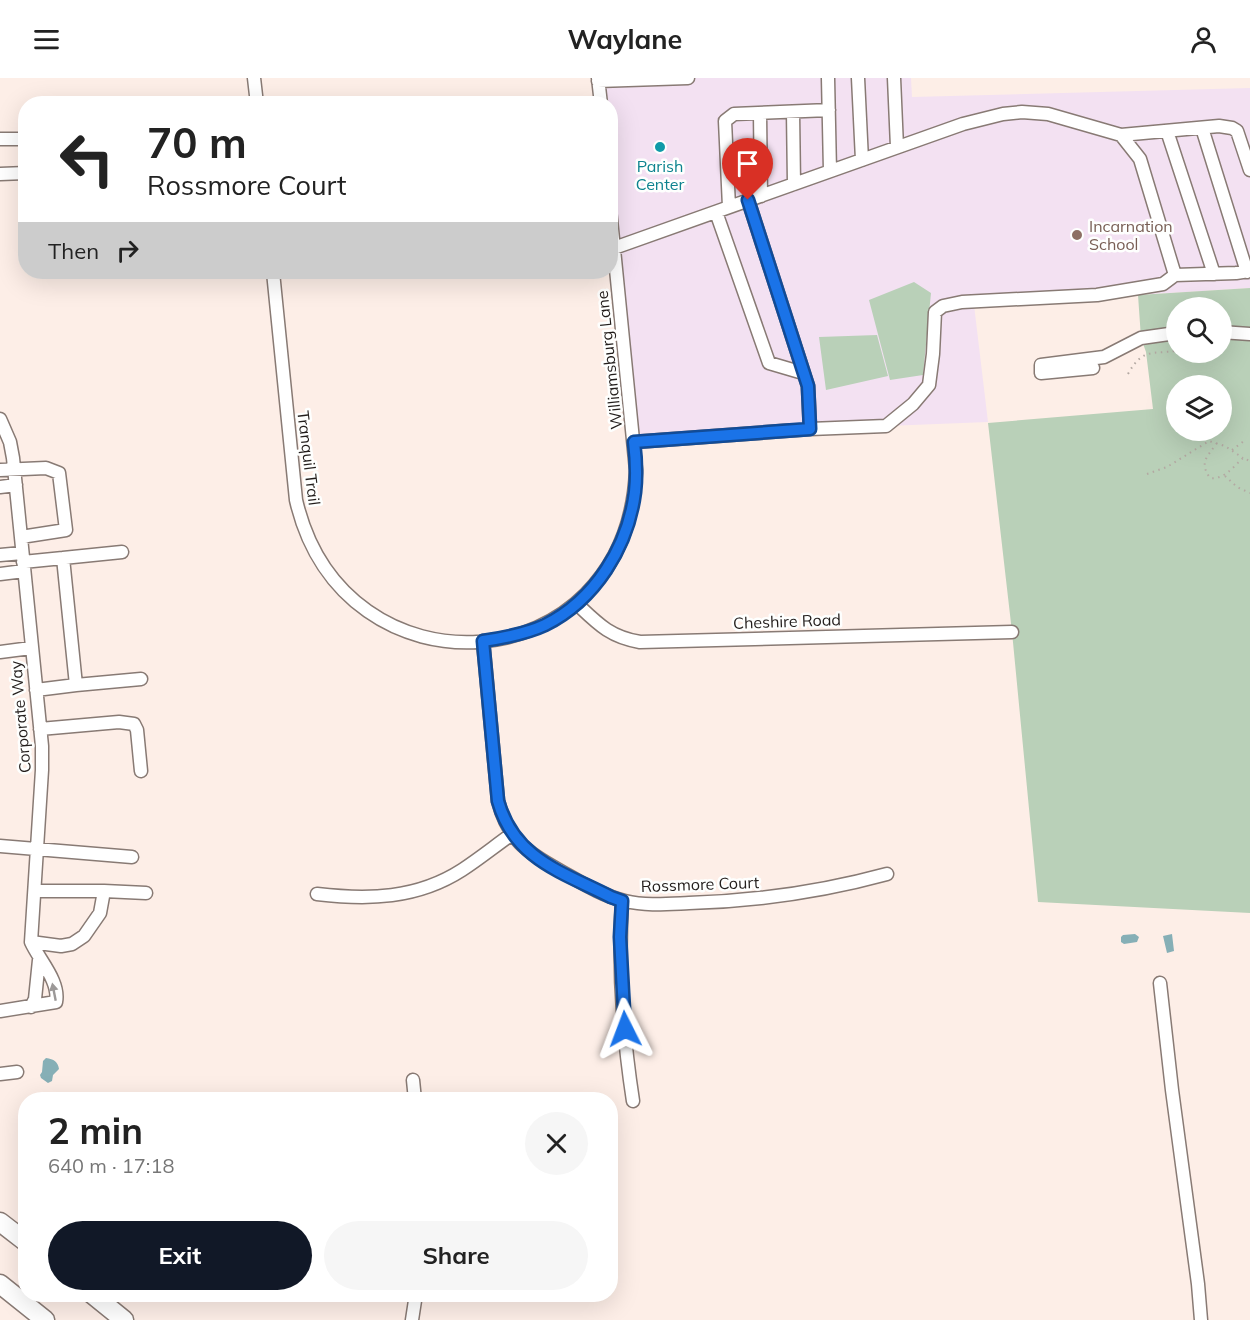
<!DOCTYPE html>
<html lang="en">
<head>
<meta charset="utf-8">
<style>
	:root { --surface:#fff; --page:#f6f6f6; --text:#222; --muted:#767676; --accent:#111827 }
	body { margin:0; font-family:Mulish,sans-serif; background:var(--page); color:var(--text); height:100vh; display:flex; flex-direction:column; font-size:22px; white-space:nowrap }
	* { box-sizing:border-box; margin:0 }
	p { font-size:20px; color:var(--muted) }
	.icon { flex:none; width:33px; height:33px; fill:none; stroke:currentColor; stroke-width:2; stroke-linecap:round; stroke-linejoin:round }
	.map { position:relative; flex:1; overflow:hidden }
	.panel { position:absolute; left:18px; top:1014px; width:600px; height:210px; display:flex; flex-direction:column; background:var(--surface); border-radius:24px; box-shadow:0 6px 24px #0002 }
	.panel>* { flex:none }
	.guide { position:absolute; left:18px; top:18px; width:600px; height:183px; border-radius:24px; box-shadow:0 6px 24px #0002; background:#fff; color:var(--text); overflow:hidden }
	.buttons { position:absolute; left:1166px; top:219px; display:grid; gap:12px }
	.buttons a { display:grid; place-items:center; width:66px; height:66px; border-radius:50%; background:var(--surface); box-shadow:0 6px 24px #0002; font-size:30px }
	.pin { position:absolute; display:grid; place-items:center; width:51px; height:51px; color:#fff; margin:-62px -26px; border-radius:50% 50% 50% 0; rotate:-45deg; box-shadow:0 0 6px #0007 }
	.pin .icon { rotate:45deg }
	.me { position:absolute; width:66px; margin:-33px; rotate:357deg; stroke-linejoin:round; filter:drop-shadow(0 0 4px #0008) }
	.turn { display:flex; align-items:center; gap:21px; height:126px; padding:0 30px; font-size:27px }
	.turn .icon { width:78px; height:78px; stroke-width:2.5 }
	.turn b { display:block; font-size:42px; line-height:51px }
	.then { display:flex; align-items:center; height:57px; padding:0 30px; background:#0003; gap:12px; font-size:22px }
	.round { display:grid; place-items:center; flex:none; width:63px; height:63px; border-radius:32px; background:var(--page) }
	.head { display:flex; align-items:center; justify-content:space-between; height:102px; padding:0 30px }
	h1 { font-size:36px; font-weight:700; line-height:45px }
	.cta { display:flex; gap:12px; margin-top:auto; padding:12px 30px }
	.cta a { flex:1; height:69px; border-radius:36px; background:var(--accent); color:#fff; font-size:24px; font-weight:700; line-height:69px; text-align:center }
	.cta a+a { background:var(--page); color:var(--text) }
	header { display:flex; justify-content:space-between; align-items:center; height:78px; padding:0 30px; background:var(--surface); font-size:27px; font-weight:700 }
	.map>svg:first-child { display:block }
</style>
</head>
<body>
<header><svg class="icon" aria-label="menu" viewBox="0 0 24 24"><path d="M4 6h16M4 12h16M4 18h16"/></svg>Waylane<svg class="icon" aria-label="person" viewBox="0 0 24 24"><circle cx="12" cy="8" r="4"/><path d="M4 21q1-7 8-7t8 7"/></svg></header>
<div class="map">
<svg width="1250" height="1242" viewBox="0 0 1250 1242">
	<rect width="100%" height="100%" fill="#fdeee7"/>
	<!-- education -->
	<path fill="#f3e1f2" d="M598,0h313l1,19 338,-9v200l-276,17 14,117 -178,7 -176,13 -23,-233 -1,-105 -9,-1z"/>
	<!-- green -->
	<path fill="#b9d0b8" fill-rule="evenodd" d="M914,204l17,11 -8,82 -33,5 -21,-80z
		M1250,210v625l-212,-11 -26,-270 -24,-209 165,-14 -7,-57 -5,-14 -3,-43zM1176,230h45v44h-45zM1176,308h45v44h-45z
		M877,257l11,41 -62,14 -7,-53z"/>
	<!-- water -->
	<path fill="#86afb6" d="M1135,856l4,3 -2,5 -13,2 -3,-2v-5l2,-2z
		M1172,856l2,17 -7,2 -4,-17z
		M46,980c8,1 12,4 13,11l-6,6 -1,6 -4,2 -7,-5 -1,-3 2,-3 1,-11z"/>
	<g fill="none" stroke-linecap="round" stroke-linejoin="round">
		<!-- minor casing -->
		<g stroke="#887a74" stroke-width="15">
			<path id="minor" d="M254,0l3,26
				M598,0l3,26
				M828,0l2,93
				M858,0l4,82
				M894,0l3,69
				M598,3l90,-3
				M793,34l1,72
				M760,35l1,83
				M1202,50l45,144
				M1167,53l47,143
				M1121,57l98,-9 13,2 5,3 13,39
				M0,61h26
				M0,96l26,-1
				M748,122l60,186 2,43
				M729,129l-4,-86 9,-7 95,-4
				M716,134l53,151 34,10
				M614,170l349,-124 40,-10 19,-2 26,2 73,21 19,24 35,116 61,-2 14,-2
				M273,194l23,228c47,203 331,185 340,-30l-26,-261
				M1221,254l29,2
				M1093,290l-52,5v-8l63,-8 37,-19 35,-5
				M0,341l10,23 3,16 29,288v24l-11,172
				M634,364l176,-13 76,-3 27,-22 16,-19 4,-31 2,-42 8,-6 19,-4 135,-7 66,-11 12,-9
				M0,392l46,-2 13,5 7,57 -45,7
				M0,409l16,-2
				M0,477l22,-2
				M63,480l59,-6
				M23,484l40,-4 13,127 -40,5
				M0,496l24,-3
				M577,526c21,20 33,33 63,38l372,-10
				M483,563l15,160c10,38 28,51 61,69 20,11 43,26 66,31 21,5 42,3 64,2 69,-2 132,-11 198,-29
				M0,574l31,-4
				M76,607l65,-6
				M40,651l79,-7 15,2 3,6 4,41
				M0,768l132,11
				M35,813h69
				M317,816c51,6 100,5 145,-24 17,-11 33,-24 50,-36
				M622,823c-4,66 1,135 11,200
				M31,864l30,4 11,-2 12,-8 16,-23 4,-22 42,2
				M1160,905l12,107 26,194 3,36
				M31,929l4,-8 4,-39
				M0,933l56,-9c4,-21 -17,-42 -25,-60
				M0,996l17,-2
				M413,1002l2,20
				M412,1242l4,-26"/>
		</g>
		<!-- highway casing -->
		<g stroke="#887a74" stroke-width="21">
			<path id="highway" d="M0,1144l26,20
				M0,1206l45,36
				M92,1216l32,26"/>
		</g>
		<!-- path -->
		<path stroke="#b3a8a2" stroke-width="2" stroke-dasharray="1.5 4.5" stroke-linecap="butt" d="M1128,296c14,-25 22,-20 48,-23
			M1217,365c-10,14 -18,19 -7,35 14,2 24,-12 33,-20l7,3
			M1232,372l12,-9
			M1147,396l20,-7 42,-26 16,5 18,12
			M1225,398l12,11 13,6"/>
		<!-- minor -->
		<use href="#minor" stroke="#fff" stroke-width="12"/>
		<!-- highway -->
		<use href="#highway" stroke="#fff" stroke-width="18"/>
	</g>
	<!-- one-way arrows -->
	<defs><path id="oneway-solid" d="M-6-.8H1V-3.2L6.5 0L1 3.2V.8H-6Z" transform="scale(1.5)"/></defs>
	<use fill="#9c9998" href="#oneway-solid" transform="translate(54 914) rotate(-101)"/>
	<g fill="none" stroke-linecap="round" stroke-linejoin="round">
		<!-- route casing -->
		<g stroke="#114b97" stroke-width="15">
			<path id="route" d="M625,951l-5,-92 2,-36 -11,-4c-49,-25 -97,-38 -113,-96l-15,-160c20,-3 43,-7 62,-16 50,-25 83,-78 90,-133 2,-17 1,-34 -1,-50l176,-13 -2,-43 -60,-186"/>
		</g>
		<!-- route -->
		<use href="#route" stroke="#1a73e8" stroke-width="10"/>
	</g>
	<!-- markers -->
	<circle fill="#0f9aa8" stroke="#fefffe" stroke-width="2" cx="660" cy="69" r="6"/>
	<circle fill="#8d6e63" stroke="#fefffe" stroke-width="2" cx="1077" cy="157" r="6"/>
	<g text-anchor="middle" stroke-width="5" stroke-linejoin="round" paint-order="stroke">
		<!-- culture labels -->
		<g font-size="16" fill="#0d838f" stroke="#fefffe">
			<text x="660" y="94">Parish<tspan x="660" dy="18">Center</tspan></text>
		</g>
		<!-- education labels -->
		<g font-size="16" fill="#785e54" stroke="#fefffe" text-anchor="start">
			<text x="1089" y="154">Incarnation<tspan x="1089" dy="18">School</tspan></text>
		</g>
		<!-- street labels -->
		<g font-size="16" fill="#221d1b" stroke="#fefffe">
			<text transform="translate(609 282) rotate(-96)" y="6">Williamsburg Lane</text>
			<text transform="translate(309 380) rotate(83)" y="6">Tranquil Trail</text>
			<text transform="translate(787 543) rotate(-2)" y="6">Cheshire Road</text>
			<text transform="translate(20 639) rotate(-95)" y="6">Corporate Way</text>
			<text transform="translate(700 806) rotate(-2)" y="6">Rossmore Court</text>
		</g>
	</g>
</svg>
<div class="buttons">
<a><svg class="icon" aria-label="search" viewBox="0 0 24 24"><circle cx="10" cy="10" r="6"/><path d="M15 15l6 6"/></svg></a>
<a><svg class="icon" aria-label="layers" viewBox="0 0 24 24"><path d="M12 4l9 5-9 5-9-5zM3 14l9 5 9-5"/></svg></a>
</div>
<div class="pin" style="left:748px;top:122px;background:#d93025"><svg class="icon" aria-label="arrive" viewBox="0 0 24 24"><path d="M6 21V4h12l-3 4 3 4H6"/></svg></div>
<svg class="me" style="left:625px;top:951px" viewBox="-20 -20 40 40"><path d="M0-17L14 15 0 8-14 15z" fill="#1a73e8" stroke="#fff" stroke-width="4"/></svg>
<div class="guide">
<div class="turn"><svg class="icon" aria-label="left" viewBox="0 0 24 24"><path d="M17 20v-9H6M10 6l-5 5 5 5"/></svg><div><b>70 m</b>Rossmore Court</div></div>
<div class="then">Then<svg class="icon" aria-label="right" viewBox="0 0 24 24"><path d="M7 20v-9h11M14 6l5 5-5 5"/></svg></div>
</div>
<section class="panel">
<div class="head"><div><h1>2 min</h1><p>640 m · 17:18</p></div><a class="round"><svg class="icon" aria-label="close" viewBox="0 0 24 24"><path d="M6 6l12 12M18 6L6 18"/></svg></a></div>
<div class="cta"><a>Exit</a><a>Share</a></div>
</section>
</div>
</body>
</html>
